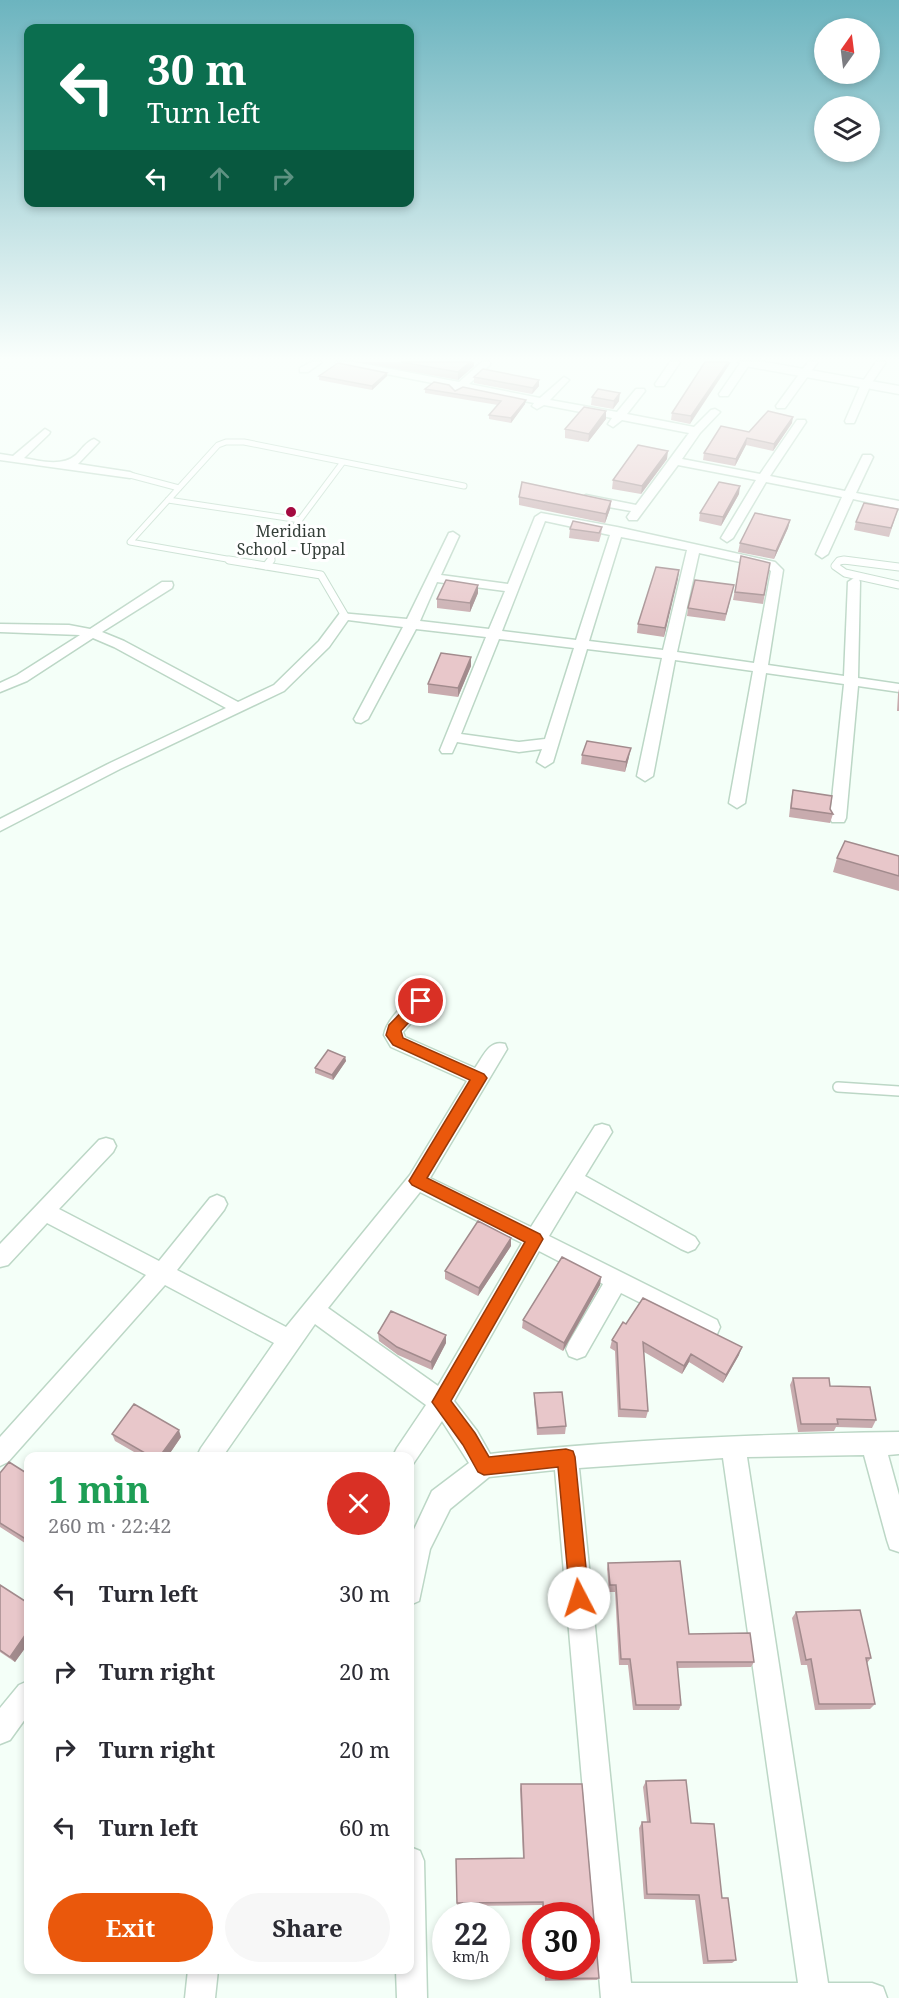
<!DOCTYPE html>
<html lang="en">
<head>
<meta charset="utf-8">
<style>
	:root { --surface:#fff; --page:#f7f7f7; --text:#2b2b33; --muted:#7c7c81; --accent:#ea580c }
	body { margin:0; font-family:"Noto Serif",serif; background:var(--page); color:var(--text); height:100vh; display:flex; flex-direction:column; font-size:22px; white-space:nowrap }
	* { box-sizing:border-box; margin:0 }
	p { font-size:20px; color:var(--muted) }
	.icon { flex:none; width:33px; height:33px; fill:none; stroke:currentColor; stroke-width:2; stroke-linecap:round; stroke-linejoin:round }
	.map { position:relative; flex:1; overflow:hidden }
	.drawer { position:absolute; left:24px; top:1452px; width:390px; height:522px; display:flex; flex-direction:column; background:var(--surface); border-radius:12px; box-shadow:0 3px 9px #0003 }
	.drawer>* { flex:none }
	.banner { position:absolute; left:24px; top:24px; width:390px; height:183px; border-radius:12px; box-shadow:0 3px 9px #0003; background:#0b6e4f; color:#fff; overflow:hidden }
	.needle { width:39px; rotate:14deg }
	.controls { position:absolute; left:814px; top:18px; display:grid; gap:12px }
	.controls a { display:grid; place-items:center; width:66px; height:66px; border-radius:50%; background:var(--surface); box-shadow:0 3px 9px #0003; font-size:30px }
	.speed { position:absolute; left:432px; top:1902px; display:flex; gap:12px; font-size:30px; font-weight:700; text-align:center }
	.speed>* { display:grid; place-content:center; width:78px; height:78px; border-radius:50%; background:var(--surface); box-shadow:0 3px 9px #0003; line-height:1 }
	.speed small { font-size:15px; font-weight:400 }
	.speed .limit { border:9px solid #d22; background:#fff; color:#111 }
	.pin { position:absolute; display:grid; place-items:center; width:51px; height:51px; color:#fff; margin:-26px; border:3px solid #fff; border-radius:50%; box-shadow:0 2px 6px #0007 }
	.me { position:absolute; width:66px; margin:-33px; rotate:355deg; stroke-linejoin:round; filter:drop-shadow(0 0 4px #0008) }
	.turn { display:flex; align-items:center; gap:21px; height:126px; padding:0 24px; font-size:27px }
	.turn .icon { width:78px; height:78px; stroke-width:2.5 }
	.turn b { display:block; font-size:42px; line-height:51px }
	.lanes { display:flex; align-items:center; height:57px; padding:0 24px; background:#0003; justify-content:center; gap:30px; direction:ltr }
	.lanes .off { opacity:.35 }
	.round { display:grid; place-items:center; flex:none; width:63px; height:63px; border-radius:32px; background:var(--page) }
	.summary { display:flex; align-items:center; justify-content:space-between; height:102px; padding:0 24px }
	h1 { font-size:36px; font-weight:700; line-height:45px; color:#1e9e55 }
	.primary-button { display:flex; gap:12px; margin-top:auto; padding:12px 24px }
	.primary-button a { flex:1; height:69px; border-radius:36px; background:var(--accent); color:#fff; font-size:24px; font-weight:700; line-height:69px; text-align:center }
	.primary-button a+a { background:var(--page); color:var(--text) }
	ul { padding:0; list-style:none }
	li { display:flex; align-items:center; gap:18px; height:78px; padding:0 24px }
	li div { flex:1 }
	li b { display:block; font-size:22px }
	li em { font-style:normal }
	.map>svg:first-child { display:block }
</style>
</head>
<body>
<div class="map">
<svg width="899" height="1998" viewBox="0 0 899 1998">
	<rect width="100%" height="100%" fill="#f4fff8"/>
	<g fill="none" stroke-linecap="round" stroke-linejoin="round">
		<!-- lane-far2 casing -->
		<g stroke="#bcd7c6" stroke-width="7">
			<path id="lane-far2" d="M130,475l49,13
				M168,500l132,20
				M238,561l-108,-19 88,-97 8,-3h18l220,44
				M269,561l74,-99
				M839,561h16"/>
		</g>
		<!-- lane-far1 casing -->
		<g stroke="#bcd7c6" stroke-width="9">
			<path id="lane-far1" d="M229,560l92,15 24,41
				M266,566l5,-6
				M899,567l-55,-7 -5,1 -4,5 10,7 54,12"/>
		</g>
		<!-- lane casing -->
		<g stroke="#bcd7c6" stroke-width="12">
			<path id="lane" d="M838,1087l61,4"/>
		</g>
		<!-- street casing -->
		<g stroke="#bcd7c6" stroke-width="3">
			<path id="street" d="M311,362h11l-14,10h-8v-4z
				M335,362h19l105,20 23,-20h8v3l-21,19 71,14 24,-21 5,3 -19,20 67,12 19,-23h8l1,2 -18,23 67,13 17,-17 4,-1 5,3 -20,21 -18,26 78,15 37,-54h8l1,2 -36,54 75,15 18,-36h8l2,2 -17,36 43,8v8l-46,-10 -25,55 -6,4 -6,-4 26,-57 -76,-15 -33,56 -6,4 -6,-4 35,-58 -78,-15 -41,55h-8l-2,-3 4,-6 -45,-8 -6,-4 6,-4 50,10 53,-72 -67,-13 -9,7 -5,-3 4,-6 -68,-13 -7,4 -5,-3 2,-3 -71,-14 -7,4 -5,-3 2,-3 -113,-22z
				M670,362h10l-16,24h-8l-1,-2z
				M741,362h10l-23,34h-8l-1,-2z
				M808,362h10l-33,46h-8l-1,-2z
				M876,362h10l-15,22 -16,37 -1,2h-8l-1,-2 16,-37z
				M45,429l5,3 -1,2 -25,24c16,3 38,9 52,-3 6,-6 10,-13 18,-16l5,3 -21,22 52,8 6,3 -6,3 -130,-18v-6l13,2z
				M541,513l76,14 158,35 8,8 -15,95 76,11 4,-94 6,-4 5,1 1,3 -2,96 41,6v8l-41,-6 -12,132 -2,4h-12l-2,-4 14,-134 -78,-11 -21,130 -8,5 -8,-5 24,-132 -78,-11 -22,116 -8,5 -8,-5 25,-118 -75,-9 -34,113 -8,5 -8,-5 5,-13 -23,3 -62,-10 -5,11h-10l-2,-3 46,-113 -70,-8 -48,90 -7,4 -5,-1 -2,-3 49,-92 -55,-7 -19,27 -45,44 -164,78 -120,62v-12l110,-56 116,-55 -112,-61 -21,-9 -66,43 -27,11v-9l17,-8 63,-40 -80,-3v-8l69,1 21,4 72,-47h10l1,3 -1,3 -70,44 22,9 114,61 36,-17 45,-44 21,-28 67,6 42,-86 4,-1 6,4 -18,39 67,9 27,-67zM545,521l65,14 -34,105 -74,-9zM621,537l66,13 -24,100 -74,-9zM699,553l68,15 4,3 -17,92 -77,-11zM437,582l68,9 -16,38 -69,-8zM499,639l75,9 -29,91 -26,3 -58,-8z
				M421,994l6,2 3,5 -27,31 2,5 70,31c8,-11 14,-29 30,-24l2,5 -77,129 101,49 64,-101 7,-2 7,2 3,6 -27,44 110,61 4,6 -4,6 -7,3 -7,-3 -105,-58 -27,45 168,84 3,7 -3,7 -8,3 -88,-44 -36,63 -8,3 -8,-3 -3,-7 3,-7 34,-58 -64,-33 -85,150 23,30 13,23c136,-15 272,-20 409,-22v22l-11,1 11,40v57l-9,-3 -3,-9 -23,-85 -117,2 81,526h44l11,4 4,11h-286l-46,-528 -66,7 -39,32 -20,40 -11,52 -9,4v-67l22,-47 37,-28 -27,-42 -29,43 -3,2v-10h-17l4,-8 29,-43 -111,-81 -92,132h-26l4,-8 73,-105 -109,-58 -157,177 -8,4v-29l146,-162 -99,-52 -39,42 -8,2v-23l99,-104 7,-2 7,2 3,6 -3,6 -54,57 100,52 51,-63 7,-3 7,3 3,6 -3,6 -47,60 109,57 124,-152 57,-94 -76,-34 -7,-12c2,-14 23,-37 37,-41zM420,1192l102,51 -84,143 -110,-78zM723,1458l75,525h-167l-52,-515z
				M28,1681v34l-18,25 -10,4v-36l19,-23z
				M410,1847l10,4 4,10 3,137h-30l-1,-28h14z
				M188,1970h30l-3,28h-30z"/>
		</g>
		<!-- secondary casing -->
		<g stroke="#bcd7c6" stroke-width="3">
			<path id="secondary" d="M738,362h27l134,24v8l-154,-28z"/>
		</g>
		<!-- lane-far2 -->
		<use href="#lane-far2" stroke="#fff" stroke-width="5"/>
		<!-- lane-far1 -->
		<use href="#lane-far1" stroke="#fff" stroke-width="7"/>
		<!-- lane -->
		<use href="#lane" stroke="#fff" stroke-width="9"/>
		<!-- street -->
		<use href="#street" fill="#fff" fill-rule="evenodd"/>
		<!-- secondary -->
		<use href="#secondary" fill="#fff" fill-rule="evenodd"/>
	</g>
	<!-- wall -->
	<path fill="#c8abae" d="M359,362h115v4l-16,14z
		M705,362l-15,62 -19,-4 1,-7z
		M319,376h68l-15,14 -53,-10z
		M474,377l65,9 -7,8 -58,-11z
		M425,389l30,2 70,13 -14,19 -22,-4v-4l9,-10 -73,-12z
		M592,397l27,4 -6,8 -22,-4z
		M606,419l-18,23 -23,-4v-9z
		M792,423l-19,28 -27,-6 -11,21 -32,-6 1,-7 45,-21z
		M667,459l-26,35 -29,-5 1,-9z
		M739,494l-18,32 -22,-5 1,-8z
		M519,497l92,4 -1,8 -5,14 -86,-18z
		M898,509l-9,28 -35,-7 2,-8z
		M790,520l-2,8 -14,31 -36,-7 2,-9z
		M602,527l-1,8 -2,7 -30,-4 1,-9z
		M741,556l29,7 -7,41 -30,-4z
		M679,570l-15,67 -27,-4 1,-9z
		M478,585v8l-8,19 -33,-4v-9z
		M734,585l-9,36 -38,-5 1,-8z
		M471,657v9l-13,31 -30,-4v-9z
		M899,689v22h-2l1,-17z
		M582,755l47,2 -4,15 -44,-8z
		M793,790l37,19 3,5 -3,9 -41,-6 2,-18z
		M899,856v35l-66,-19 4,-14z
		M345,1057l1,4 -13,19 -18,-7v-5z
		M511,1246l-33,50 -33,-17v-8z
		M601,1277l-1,8 -37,66 -41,-23 1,-8z
		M626,1324l113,31 -16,28 -34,-21 -7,12 -38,-22 4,59 -2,7 -28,-1 -3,-66 -5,-3 2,-8z
		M378,1333l68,2v8l-14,27 -34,-15 -19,-14z
		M793,1378l37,8 46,34 -4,8 -36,-1 -2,4 -36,1 -8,-47z
		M534,1393l32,33 -1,8 -28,1 -3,-35z
		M112,1434l69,3 -13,19h-27l-26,-15z
		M0,1473l28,1v71l-28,-18z
		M608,1563l81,71 65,28 -3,5 -74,1 4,37 -2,5h-46l-5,-45h-9l-4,-73h-6l-2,-23z
		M0,1585l28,18v41l-13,18 -15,-10z
		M796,1612l75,46 -4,5 8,41 -5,5 -55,1 -8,-45h-6l-9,-47z
		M646,1781l45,42 31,75 14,62 -4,3 -29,1 -8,-64 -51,-1 -5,-71 3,-6h5l-4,-35z
		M521,1784h61l17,194 -2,2 -52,1 -1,-15h42v-50h-44v-11l-85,1 -1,-47 67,-1 -3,-69z"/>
	<!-- shaded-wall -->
	<path fill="#a28b8d" d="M470,362h4v4l-16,14v-8z
		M728,362h3l-41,62 1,-8z
		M387,373v3l-15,14v-4z
		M539,380v6l-7,8 1,-6z
		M620,393l-1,8 -6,8 1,-8z
		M526,400l-1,4 -14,19v-5z
		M606,411v8l-18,23 1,-8z
		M793,417l-1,6 -19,28 1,-7z
		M747,438l-1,7 -11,21 1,-7z
		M668,451l-1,8 -26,35 1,-8z
		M740,486l-1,8 -18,32 2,-9z
		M611,501l-1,8 -5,14 1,-9z
		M790,520l-2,8 -14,31 2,-8z
		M679,570l-1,9 -14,58 1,-9z
		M478,585v8l-8,19v-9z
		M471,657v9l-13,31v-9z
		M631,748l-2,9 -4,15 1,-10z
		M345,1057l1,4 -13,19 -1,-5z
		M511,1238v8l-33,50 1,-8z
		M601,1277l-1,8 -37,66 1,-8z
		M446,1335v8l-14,27 -1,-8z
		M742,1347l-3,8 -16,28 3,-8z
		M691,1354l-2,8 -7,12 2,-8z
		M179,1430l2,7 -13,19h-8z
		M28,1532v13l-4,-7z
		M28,1631v13l-13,18 -5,-5z"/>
	<!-- building -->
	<path fill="#e8c7ca" stroke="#a28b8d" stroke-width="1.5" d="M401,362h69l-12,10z
		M705,362h23l-37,54 -19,-3z
		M338,363l49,10 -15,13 -53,-10z
		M483,369l56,11 -6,8 -59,-11z
		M434,382l15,3 6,6 8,-4 63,13 -15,18 -22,-3 12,-14 -76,-12z
		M598,389l22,4 -6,8 -22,-4z
		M584,407l22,4 -17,23 -24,-5z
		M768,411l25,6 -19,27 -27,-6 -11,21 -32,-6 17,-27 28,6z
		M638,445l30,6 -26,35 -29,-6z
		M522,482l89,19 -5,13 -87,-17z
		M719,482l21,4 -17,31 -23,-4z
		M864,503l34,6 -7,19 -35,-6z
		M755,513l35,7 -14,31 -36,-8z
		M573,521l29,6 -3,6 -29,-4z
		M741,556l29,7 -6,32 -29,-3z
		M656,567l23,3 -14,58 -27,-4z
		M446,580l32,5 -8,18 -33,-4z
		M695,580l39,5 -8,29 -38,-6z
		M441,653l30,4 -13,31 -30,-4z
		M587,741l44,7 -5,14 -44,-7z
		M793,790l39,6 -2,13 3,5 -42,-6z
		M845,841l54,15v20l-62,-18z
		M328,1050l17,7 -13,18 -17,-7z
		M478,1221l33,17 -32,50 -34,-17z
		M562,1257l39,20 -37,66 -41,-23z
		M643,1298l99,49 -16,28 -35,-21 -7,12 -41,-24 5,69 -28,-2 -3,-66 -5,-3 11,-18 3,2z
		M391,1311l55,24 -15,27 -34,-15 -19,-14z
		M793,1378h36l1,8 40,1 6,33 -39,-1 1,5h-37z
		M562,1392l4,34 -28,2 -4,-35z
		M134,1404l45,26 -19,26h-10l-38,-22z
		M9,1462l19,12v58l-4,6 -24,-15v-50z
		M680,1561l9,73 61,-1 4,29h-77l4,43h-45l-6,-46h-9l-5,-74h-6l-2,-22z
		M0,1585l28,18v28l-18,26 -10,-7z
		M860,1610l11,48h-5l9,46h-56l-8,-45 -5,1 -10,-48z
		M686,1780l5,43 23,1 8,74h6l8,62 -28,1 -9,-66 -52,-1 -5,-72h8l-4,-41z
		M521,1784h61l17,194 -53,1v-13h40v-50h-42l-1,-14 -86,1 -1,-44 68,-1z"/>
	<!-- sky -->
	<linearGradient id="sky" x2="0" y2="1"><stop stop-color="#6cb4bf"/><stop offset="0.56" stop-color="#fafffc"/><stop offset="1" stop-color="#fafffc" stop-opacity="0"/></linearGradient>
	<rect width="899" height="641" fill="url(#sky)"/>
	<!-- route -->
	<path fill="#ea580c" stroke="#983908" stroke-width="1.5" d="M421,996l7,5 -27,30 2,7 81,36 3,4 -60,100 113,56 3,5 -92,162 24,32 14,24 77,-8 7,2 2,6 14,141 -3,7 -7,3 -6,-3 -3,-7 -12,-131 -74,8 -6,-3 -15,-27 -31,-43 93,-160 -113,-57 -3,-4 61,-101 -77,-35 -7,-10 3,-10 27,-28z"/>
	<!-- markers -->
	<circle fill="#a40a40" stroke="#fff" stroke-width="2" cx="291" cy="512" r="6"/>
	<g text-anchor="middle" stroke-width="6" stroke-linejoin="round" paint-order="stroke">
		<!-- far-poi labels -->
		<g font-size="16" fill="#343f39" stroke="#fff">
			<text x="291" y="537">Meridian<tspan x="291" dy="18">School - Uppal</tspan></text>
		</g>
	</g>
</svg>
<div class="controls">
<a><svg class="needle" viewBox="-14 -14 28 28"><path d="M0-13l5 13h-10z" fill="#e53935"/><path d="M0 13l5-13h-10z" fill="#7c7c81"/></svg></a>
<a><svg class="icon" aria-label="layers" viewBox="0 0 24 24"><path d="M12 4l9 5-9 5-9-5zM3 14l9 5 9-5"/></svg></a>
</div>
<div class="speed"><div>22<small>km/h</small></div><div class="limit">30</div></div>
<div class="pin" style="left:421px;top:1001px;background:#d93025"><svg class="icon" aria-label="arrive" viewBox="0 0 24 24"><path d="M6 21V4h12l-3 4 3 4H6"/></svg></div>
<svg class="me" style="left:579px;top:1598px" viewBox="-20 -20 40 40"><circle r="19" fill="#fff"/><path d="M0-13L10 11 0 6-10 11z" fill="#ea580c"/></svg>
<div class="banner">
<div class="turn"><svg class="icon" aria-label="left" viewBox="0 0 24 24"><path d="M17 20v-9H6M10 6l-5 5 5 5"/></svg><div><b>30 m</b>Turn left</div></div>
<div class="lanes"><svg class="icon" aria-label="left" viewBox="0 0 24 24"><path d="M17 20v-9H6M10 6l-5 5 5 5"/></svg><svg class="icon off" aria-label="ahead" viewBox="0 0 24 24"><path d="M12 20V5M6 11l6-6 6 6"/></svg><svg class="icon off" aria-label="right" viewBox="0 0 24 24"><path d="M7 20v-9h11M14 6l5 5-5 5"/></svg></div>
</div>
<section class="drawer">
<div class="summary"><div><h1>1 min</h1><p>260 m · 22:42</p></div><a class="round" style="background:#d93025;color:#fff"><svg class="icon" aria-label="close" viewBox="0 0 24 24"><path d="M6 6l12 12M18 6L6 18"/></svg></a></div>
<ul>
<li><svg class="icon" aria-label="left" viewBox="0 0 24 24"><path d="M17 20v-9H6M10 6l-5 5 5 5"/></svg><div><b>Turn left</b></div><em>30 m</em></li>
<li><svg class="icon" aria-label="right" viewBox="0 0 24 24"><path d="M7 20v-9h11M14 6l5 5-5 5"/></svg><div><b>Turn right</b></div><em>20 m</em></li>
<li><svg class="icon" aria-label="right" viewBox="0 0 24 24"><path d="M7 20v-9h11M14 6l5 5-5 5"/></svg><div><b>Turn right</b></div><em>20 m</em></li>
<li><svg class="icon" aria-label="left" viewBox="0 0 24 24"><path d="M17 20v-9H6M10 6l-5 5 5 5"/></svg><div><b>Turn left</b></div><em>60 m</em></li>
</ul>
<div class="primary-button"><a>Exit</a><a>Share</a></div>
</section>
</div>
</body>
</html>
